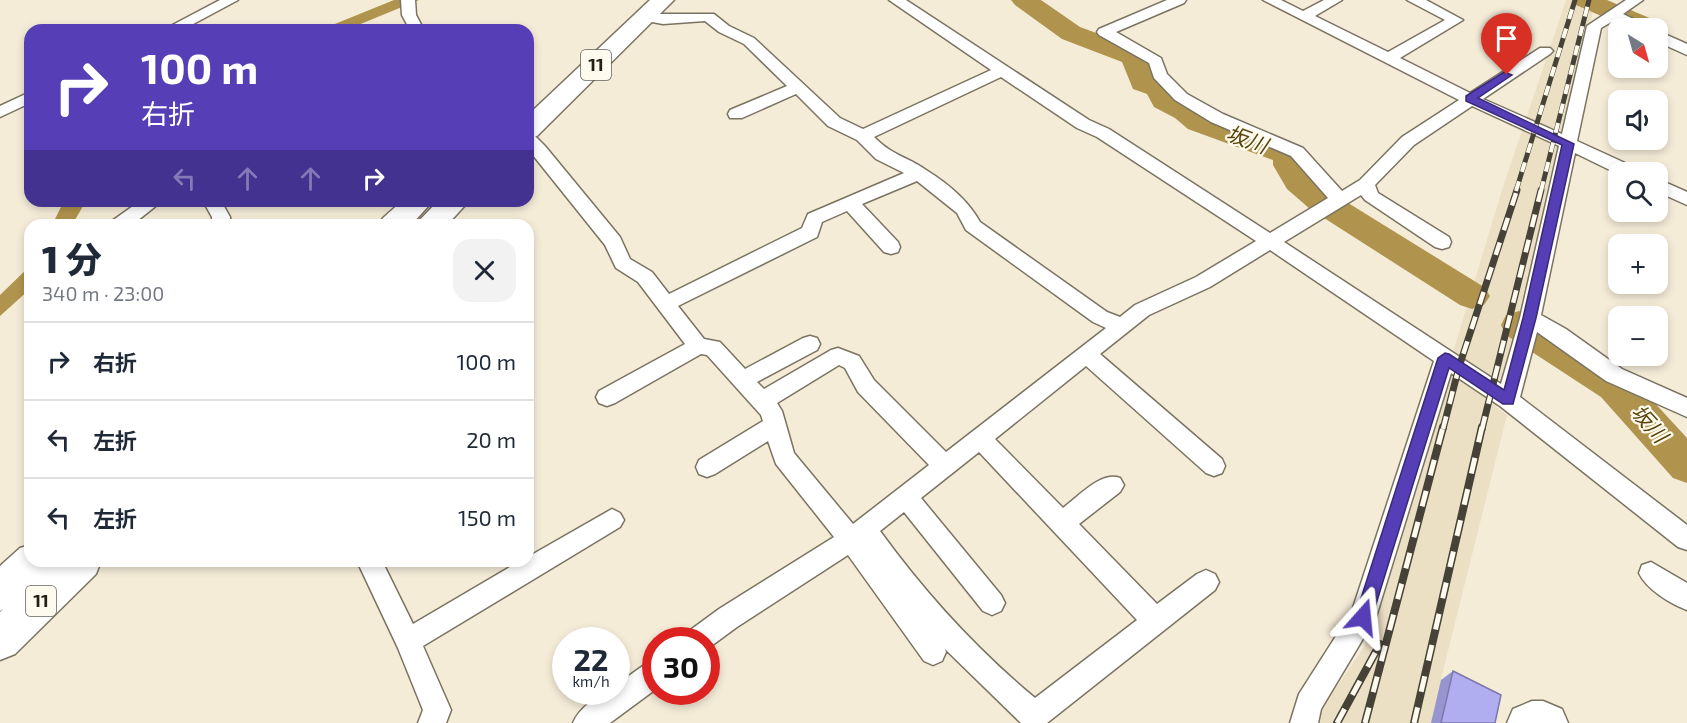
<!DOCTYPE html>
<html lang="ja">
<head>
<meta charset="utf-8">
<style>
	:root { --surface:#fff; --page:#f2f2f3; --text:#1f2937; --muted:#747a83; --line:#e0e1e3 }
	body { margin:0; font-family:"Exo 2","Noto Sans JP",sans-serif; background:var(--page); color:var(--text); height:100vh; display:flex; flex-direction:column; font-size:22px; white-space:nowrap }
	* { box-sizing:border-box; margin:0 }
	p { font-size:20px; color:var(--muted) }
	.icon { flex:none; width:33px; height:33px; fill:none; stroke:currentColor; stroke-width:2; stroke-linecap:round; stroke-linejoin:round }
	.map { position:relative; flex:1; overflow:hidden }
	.panel { position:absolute; left:24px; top:219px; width:510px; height:348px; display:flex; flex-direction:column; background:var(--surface); border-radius:18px; box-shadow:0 3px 9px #0003 }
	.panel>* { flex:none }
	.banner { position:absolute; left:24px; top:24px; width:510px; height:183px; border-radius:18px; box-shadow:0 3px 9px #0003; background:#563fb6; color:#fff; overflow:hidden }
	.needle { width:39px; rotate:143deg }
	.tools { position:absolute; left:1608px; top:18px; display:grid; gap:12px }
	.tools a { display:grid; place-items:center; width:60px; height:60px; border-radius:12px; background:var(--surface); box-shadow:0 3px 9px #0003; font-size:30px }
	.speed { position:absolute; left:552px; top:627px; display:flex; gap:12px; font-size:30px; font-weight:700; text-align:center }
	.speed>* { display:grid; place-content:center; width:78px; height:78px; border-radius:50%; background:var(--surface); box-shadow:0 3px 9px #0003; line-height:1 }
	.speed small { font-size:15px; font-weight:400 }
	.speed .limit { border:9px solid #d22; background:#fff; color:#111 }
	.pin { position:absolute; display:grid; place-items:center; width:51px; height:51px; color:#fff; margin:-62px -26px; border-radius:50% 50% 50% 0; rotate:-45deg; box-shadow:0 0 6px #0007 }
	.pin .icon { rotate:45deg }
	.me { position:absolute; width:66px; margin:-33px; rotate:18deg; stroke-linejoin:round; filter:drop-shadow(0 0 4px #0008) }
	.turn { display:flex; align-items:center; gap:21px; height:126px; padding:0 18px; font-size:27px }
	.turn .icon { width:78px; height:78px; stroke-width:2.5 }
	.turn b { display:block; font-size:42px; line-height:51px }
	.lanes { display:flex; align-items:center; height:57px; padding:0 18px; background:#0003; justify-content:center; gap:30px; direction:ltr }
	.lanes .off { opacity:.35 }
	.round { display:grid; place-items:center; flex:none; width:63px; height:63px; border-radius:18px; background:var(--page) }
	.overview { display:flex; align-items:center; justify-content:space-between; height:102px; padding:0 18px }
	h1 { font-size:36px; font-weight:800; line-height:45px }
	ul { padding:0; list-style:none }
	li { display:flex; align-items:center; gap:18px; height:78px; padding:0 18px; border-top:2px solid var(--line) }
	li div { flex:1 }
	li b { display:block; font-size:22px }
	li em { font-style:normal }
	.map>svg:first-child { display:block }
</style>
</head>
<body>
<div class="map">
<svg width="1687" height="723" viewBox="0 0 1687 723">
	<rect width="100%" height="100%" fill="#f5ecd8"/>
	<!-- built -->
	<path fill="#ebdfc4" d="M1566,0h12l16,6 -30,135 -68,266 11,8 -66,264 43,44h-168l2,-9 46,-67 138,-457z"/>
	<!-- water -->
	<path fill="#b0944d" d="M394,0h25l-73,30h-26z
		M64,201h22l-14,24h-20z
		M30,266v23l-30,27v-21z"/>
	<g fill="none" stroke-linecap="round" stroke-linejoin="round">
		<!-- river -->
		<path fill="#b0944d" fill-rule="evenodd" d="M1011,0h30l39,27 68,25 4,6 -3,4 7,16 14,5 7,13 18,10 13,11 87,29 10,13c-1,14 17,26 27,34l152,94 6,9 -6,9 -12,4 -12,-4 -150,-96 -23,-20 -14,-24v-5l-85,-31 -13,-11 -21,-11 -7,-13 -14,-5 -11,-27 -60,-23 -47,-34z
			M1572,0h35l52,22 4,6 -5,6v-6h-29l-53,-23z
			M1519,311l13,4 97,60 58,63v45l-14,-5 -72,-81 -95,-62 -5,-10 5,-10z"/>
		<!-- minor casing -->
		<g stroke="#7a7361" stroke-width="3">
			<path id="minor" d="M220,0h18l-56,30h-19z
				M401,0h14l1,15 8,15h-14l-8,-15z
				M889,0h17l183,120 20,9 161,104 58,-35 -37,-42 -80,-34 -36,-22 -21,-22 -5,-15 -50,-28 -2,-3 2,-3 68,-29h19l-2,3 -68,29 45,26 6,16 20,20 36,20 80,34 39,43 18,-11 42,-43 57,-37 -196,-100h18l22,11 21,-11h18l-27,16 73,36 57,-32 -38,-20h19l37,20 -63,38 70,35 70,-45h10l3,3 -3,3 -67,45 79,35 25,-108 39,-26h17l-20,14 23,11 2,3h-18l-17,-7 -12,7 -24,113 59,27 3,4 -21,2 -43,-21 -34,162 25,14 56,40 65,29v19l-81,-36 -69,-49 -17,65 167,128v25l-9,-3 -178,-141 -49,-33 -75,244 -55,92 -3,14h-28l9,-29 53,-83 82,-250 -164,-111 -60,37 -61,28 -49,39 122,105 3,7 -3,7 -8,3 -8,-3 -120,-107 -91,73 68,69c15,-11 38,-37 57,-30l4,7 -4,7 -41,32 78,80 40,-30 9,-4 9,4 4,8 -4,8 -168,133h-26l-76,-74 1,3 -4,9 -9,4 -9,-4 -76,-106 -111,72 -30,22 -1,-9h-21l4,-9 30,-22 115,-72 -58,-73 -8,-23 -53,33 -8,3 -8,-3 -3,-7 3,-7 64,-39 -2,-6 -54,-60 -6,-1 -86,49 -8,3 -8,-3 -3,-6 3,-6 86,-47 -47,-62 -22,-14 -11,-23 -77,-96v-15l6,1 11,11 75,91 10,22 22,13 17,22 133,-66 6,-14 96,-41 -28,-14 -19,-19 -29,-14 -32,-32 -54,24h-12l-2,-4 2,-4 57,-24 -43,-42 -25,-12 -14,-11 -42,3 -22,-4 -2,-3 2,-3h73l15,12 25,12 86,80 23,11 128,-59zM1001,77l76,51 20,9 159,104 -60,36 -61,28 -15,12 -13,-5 -127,-90c-12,-22 -33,-39 -54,-52 -20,-14 -33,-14 -52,-33zM1472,106l87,40 -39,172 -19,66 -217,-142 77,-47 4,5 70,47 7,2 7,-2 2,-5 -2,-5 -71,-44 -3,-8 39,-40zM917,181l40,32 9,17 127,92 13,6 -160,124 -72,-72 -15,-24 -21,-8 -7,2 -67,39 -7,-7 60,-32 3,-6 -3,-6 -7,-2 -7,2 -58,31 -25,-27 -16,-3 -26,-33 139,-69 5,-15 25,-11 37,41 7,2 7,-2 2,-5 -2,-5 -36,-38zM839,365l6,3 13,24 71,73 -76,59 -59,-71 -12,-42 -5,-8zM979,452l158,168 -102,78c-59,-49 -110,-105 -155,-167l24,-19 79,99 9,4 9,-4 4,-8 -4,-8 -80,-97z
				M1658,31l29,13v11l-29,-13z
				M30,92v11l-30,14v-11z
				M1658,179l29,13v13l-29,-13z
				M140,201h22l-30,24h-22l2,-4z
				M203,201h18l9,16v8h-18v-8z
				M612,509l8,4 4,7 -4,7 -197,119 28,64 -5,13h-28l5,-13 -25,-62 -41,-87h25l31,63 107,-63h8v-4z
				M1651,562l36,21v27c-16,-6 -41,-21 -48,-37l3,-8z
				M656,659v30l-46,34h-37c6,-15 27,-31 43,-31v-7l31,-22z"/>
		</g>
		<!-- secondary casing -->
		<g stroke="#7a7361" stroke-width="3">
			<path id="secondary" d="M1532,701h11l19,8 6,14h-61l6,-14z"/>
		</g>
		<!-- trunk casing -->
		<g stroke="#7a7361" stroke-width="3">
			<path id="trunk" d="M650,0h24l-137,136 -9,2v-23z
				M402,201h31l-22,24h-33l5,-7z
				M438,201h31l-22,24h-32z
				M30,545v16h23l-1,3 3,-3h46l-5,13 -81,80 -15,6v-48l3,-3 -3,2v-45l20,-18z"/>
		</g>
		<!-- minor -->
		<use href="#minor" fill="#fff" fill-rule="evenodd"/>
		<!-- secondary -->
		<use href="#secondary" fill="#fff" fill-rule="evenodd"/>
		<!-- trunk -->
		<use href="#trunk" fill="#fff" fill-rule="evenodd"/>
		<!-- rail-far2 casing -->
		<g stroke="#464238" stroke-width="5">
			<path id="rail-far2" d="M1516,191l59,-191
				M1541,191l48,-191"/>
		</g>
		<!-- rail-far1 casing -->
		<g stroke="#464238" stroke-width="7">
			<path id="rail-far1" d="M1443,429l16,-62 58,-177
				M1482,429l59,-239"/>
		</g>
		<!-- rail casing -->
		<g stroke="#464238" stroke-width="8">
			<path id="rail" d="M1337,723l43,-79
				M1365,723l78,-296
				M1414,723l68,-296"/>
		</g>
		<!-- rail-far2 -->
		<use href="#rail-far2" stroke="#fffaee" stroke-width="4" stroke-dasharray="10" stroke-linecap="butt"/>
		<!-- rail-far1 -->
		<use href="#rail-far1" stroke="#fffaee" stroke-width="4.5" stroke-dasharray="13" stroke-linecap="butt"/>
		<!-- rail -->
		<use href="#rail" stroke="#fffaee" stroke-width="5" stroke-dasharray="16" stroke-linecap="butt"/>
	</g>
	<!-- wall -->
	<path fill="#9795cf" d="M1453,671l42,52h-64l10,-43z"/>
	<!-- building -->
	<path fill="#b0adf1" stroke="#7b79a9" stroke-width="1.5" d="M1453,671l48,24 -6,28h-54z"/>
	<!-- route -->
	<path fill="#563fb6" stroke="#382976" stroke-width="1.5" d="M1504,72l8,3 -34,23 96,46 -38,174 -23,86h-10l-54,-36 -77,249 -3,6 -6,2 -6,-2 -2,-6 83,-259 7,-5 4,1 55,36 19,-72 39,-173 -96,-44v-5z"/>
	<g text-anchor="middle" stroke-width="4.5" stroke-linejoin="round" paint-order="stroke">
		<!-- shield labels -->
		<g fill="#fffaee" stroke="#646158" stroke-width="1.5">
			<rect x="581" y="50" width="30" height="30" rx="4.5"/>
			<rect x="26" y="586" width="30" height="30" rx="4.5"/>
		</g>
		<g font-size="18" font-weight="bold" fill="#221f17">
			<text x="596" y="71">11</text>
			<text x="41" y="607">11</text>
		</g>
		<!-- water labels -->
		<g font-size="21" font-style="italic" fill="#58440a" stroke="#fffaee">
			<text transform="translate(1247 140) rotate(20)" y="7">坂川</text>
			<text transform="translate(1649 424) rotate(48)" y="7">坂川</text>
		</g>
	</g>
</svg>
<div class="tools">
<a><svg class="needle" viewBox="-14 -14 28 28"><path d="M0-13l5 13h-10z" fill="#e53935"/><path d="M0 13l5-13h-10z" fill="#747a83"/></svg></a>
<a><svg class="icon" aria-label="sound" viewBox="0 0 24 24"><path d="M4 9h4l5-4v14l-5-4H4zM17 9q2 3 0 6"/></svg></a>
<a><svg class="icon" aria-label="search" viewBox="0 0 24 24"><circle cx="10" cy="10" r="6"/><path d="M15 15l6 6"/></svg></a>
<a>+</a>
<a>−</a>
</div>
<div class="speed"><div>22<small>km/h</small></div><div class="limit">30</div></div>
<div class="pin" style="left:1507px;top:75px;background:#d93025"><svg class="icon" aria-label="arrive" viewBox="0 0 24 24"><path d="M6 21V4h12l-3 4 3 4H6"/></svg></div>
<svg class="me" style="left:1363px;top:617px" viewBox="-20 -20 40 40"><path d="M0-17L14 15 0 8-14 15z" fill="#563fb6" stroke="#fff" stroke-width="4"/></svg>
<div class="banner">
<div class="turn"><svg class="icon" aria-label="right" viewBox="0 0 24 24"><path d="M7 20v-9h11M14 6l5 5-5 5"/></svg><div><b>100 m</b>右折</div></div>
<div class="lanes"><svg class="icon off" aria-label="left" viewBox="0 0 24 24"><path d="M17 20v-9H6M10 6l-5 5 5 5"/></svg><svg class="icon off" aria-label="ahead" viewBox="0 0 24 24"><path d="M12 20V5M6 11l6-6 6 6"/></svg><svg class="icon off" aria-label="ahead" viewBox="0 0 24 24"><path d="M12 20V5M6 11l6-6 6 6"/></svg><svg class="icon" aria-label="right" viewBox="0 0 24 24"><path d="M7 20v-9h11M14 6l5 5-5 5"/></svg></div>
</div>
<section class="panel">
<div class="overview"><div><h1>1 分</h1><p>340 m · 23:00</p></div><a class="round"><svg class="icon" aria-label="close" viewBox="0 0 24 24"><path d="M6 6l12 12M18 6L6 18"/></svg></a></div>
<ul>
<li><svg class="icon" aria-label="right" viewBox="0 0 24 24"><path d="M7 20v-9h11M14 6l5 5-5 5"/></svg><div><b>右折</b></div><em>100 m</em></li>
<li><svg class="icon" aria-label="left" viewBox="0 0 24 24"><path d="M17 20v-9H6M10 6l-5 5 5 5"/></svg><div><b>左折</b></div><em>20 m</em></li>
<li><svg class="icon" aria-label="left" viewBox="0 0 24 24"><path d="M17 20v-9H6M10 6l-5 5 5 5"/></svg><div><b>左折</b></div><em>150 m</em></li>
</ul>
</section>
</div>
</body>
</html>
